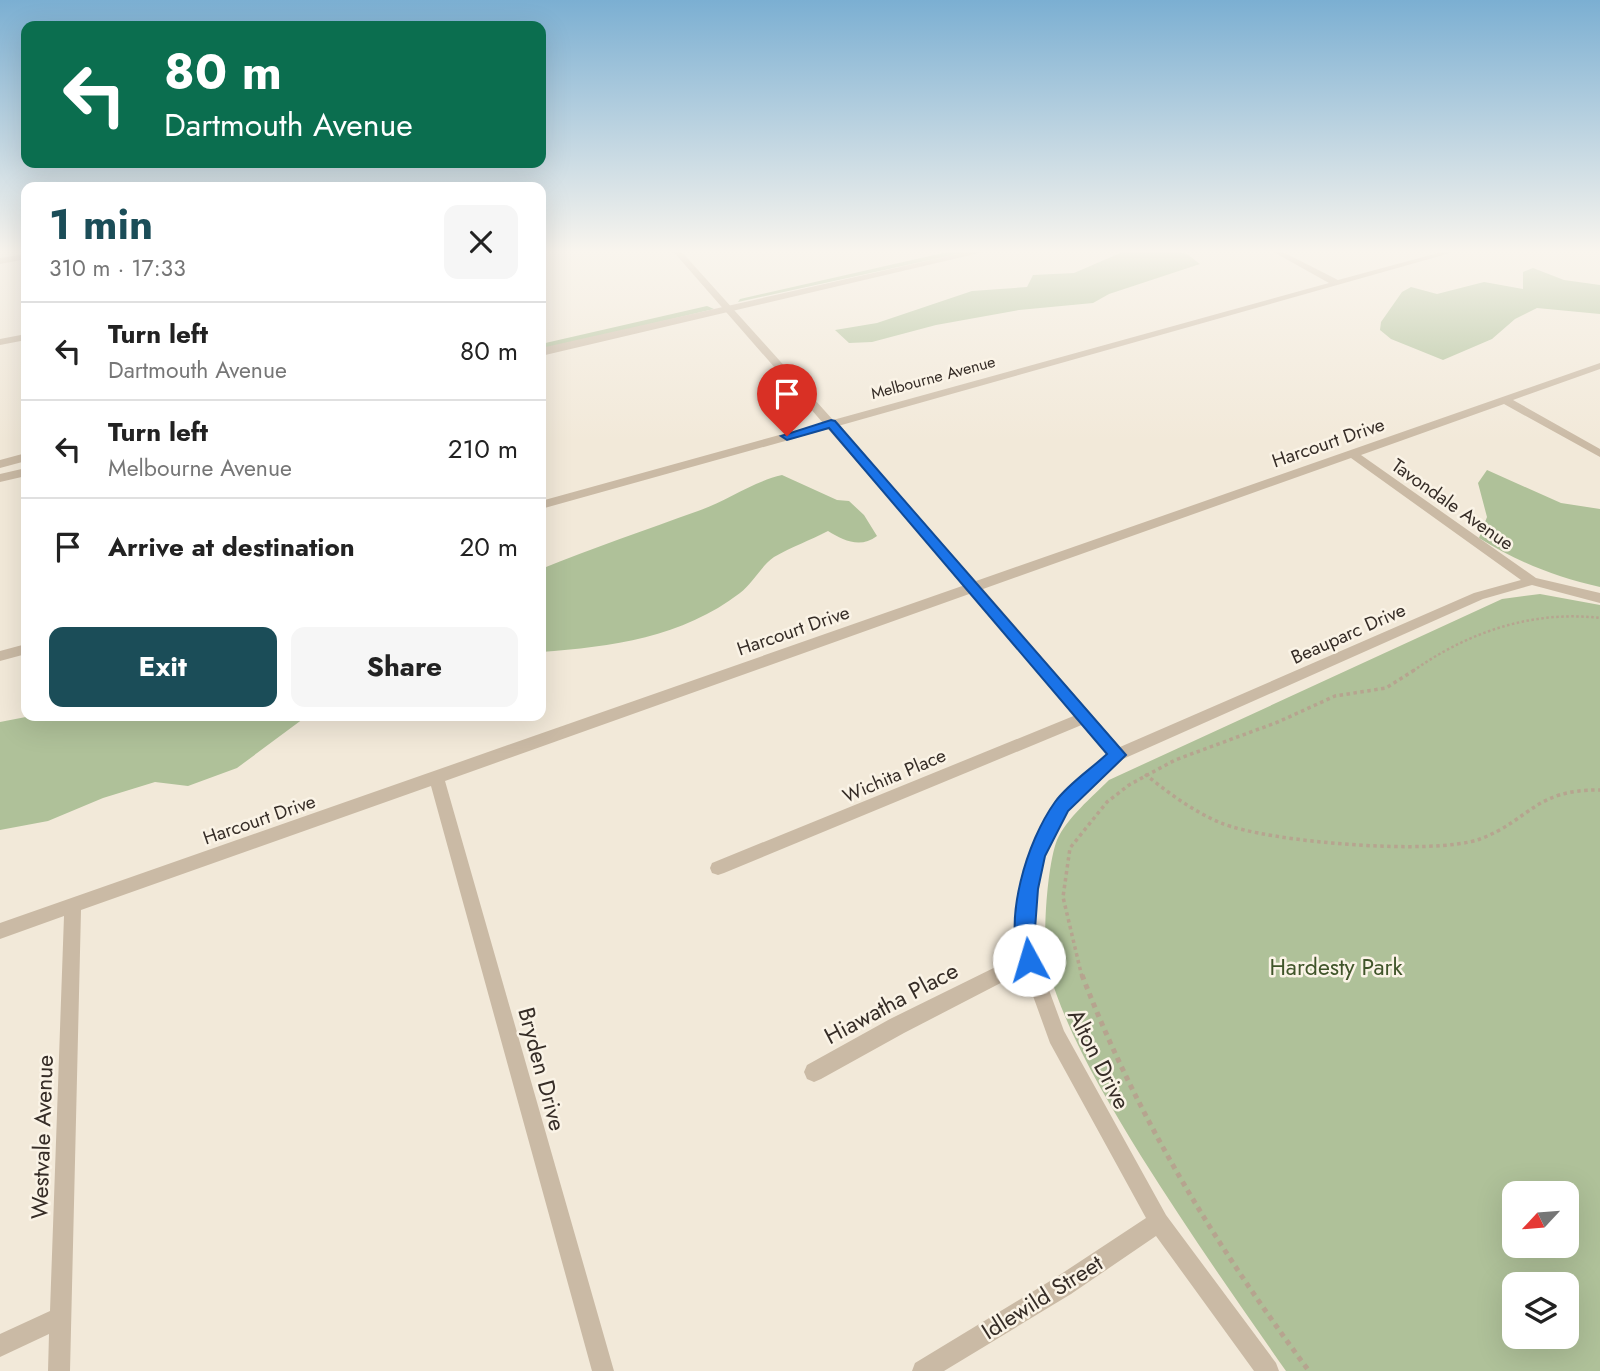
<!DOCTYPE html>
<html lang="en">
<head>
<meta charset="utf-8">
<style>
	:root { --surface:#fff; --page:#f6f6f6; --text:#222; --muted:#767676; --line:#e0e0e0; --accent:#1b4d58 }
	body { margin:0; font-family:Jost,sans-serif; background:var(--page); color:var(--text); height:100vh; display:flex; flex-direction:column; font-size:26px; white-space:nowrap }
	* { box-sizing:border-box; margin:0 }
	p { font-size:23px; color:var(--muted) }
	.icon { flex:none; width:38px; height:38px; fill:none; stroke:currentColor; stroke-width:2; stroke-linecap:round; stroke-linejoin:round }
	.map { position:relative; flex:1; overflow:hidden }
	.side { position:absolute; left:21px; top:182px; width:525px; height:539px; display:flex; flex-direction:column; background:var(--surface); border-radius:14px; box-shadow:0 7px 28px #0002 }
	.side>* { flex:none }
	.guide { position:absolute; left:21px; top:21px; width:525px; height:147px; border-radius:14px; box-shadow:0 7px 28px #0002; background:#0b6e4f; color:#fff; overflow:hidden }
	.needle { width:46px; rotate:244deg }
	.controls { position:absolute; left:1502px; top:1181px; display:grid; gap:14px }
	.controls a { display:grid; place-items:center; width:77px; height:77px; border-radius:14px; background:var(--surface); box-shadow:0 7px 28px #0002; font-size:35px }
	.pin { position:absolute; display:grid; place-items:center; width:60px; height:60px; color:#fff; margin:-72px -30px; border-radius:50% 50% 50% 0; rotate:-45deg; box-shadow:0 0 7px #0007 }
	.pin .icon { rotate:45deg }
	.me { position:absolute; width:77px; margin:-38px; rotate:354deg; stroke-linejoin:round; filter:drop-shadow(0 0 5px #0008) }
	.turn { display:flex; align-items:center; gap:24px; height:147px; padding:0 28px; font-size:32px }
	.turn .icon { width:91px; height:91px; stroke-width:2.5 }
	.turn b { display:block; font-size:49px; line-height:60px }
	.round { display:grid; place-items:center; flex:none; width:74px; height:74px; border-radius:14px; background:var(--page) }
	.summary { display:flex; align-items:center; justify-content:space-between; height:119px; padding:0 28px }
	h1 { font-size:42px; font-weight:700; line-height:52px; color:var(--accent) }
	.action { display:flex; gap:14px; margin-top:auto; padding:14px 28px }
	.action a { flex:1; height:80px; border-radius:14px; background:var(--accent); color:#fff; font-size:28px; font-weight:700; line-height:80px; text-align:center }
	.action a+a { background:var(--page); color:var(--text) }
	ul { padding:0; list-style:none }
	li { display:flex; align-items:center; gap:21px; height:98px; padding:0 28px; border-top:2px solid var(--line) }
	li div { flex:1 }
	li b { display:block; font-size:26px }
	li em { font-style:normal }
	.map>svg:first-child { display:block }
</style>
</head>
<body>
<div class="map">
<svg width="1600" height="1371" viewBox="0 0 1600 1371">
	<rect width="100%" height="100%" fill="#f2e9d9"/>
	<!-- green -->
	<path fill="#afc199" fill-rule="evenodd" d="M956,250l6,3 -224,49 2,-3z
		M1168,250l19,4 13,10 -91,30 -16,9 -74,7 -83,15 -64,17 -23,1 -14,-13 42,-7 95,-32 55,-4 6,-12 41,-2 51,-22z
		M1533,268l31,12 36,5v29l-63,-6 -22,11 -23,20 -49,21 -52,-21 -11,-9 1,-8 21,-30 9,-5 26,7 47,-12 39,7v-17z
		M707,306l7,3 -173,41v-6z
		M1487,470l74,33 39,6v78c-45,-10 -82,-25 -121,-49l8,-21 -9,-34z
		M782,475l55,25 12,1 15,14 13,21c-17,13 -34,4 -49,-5 -17,9 -37,16 -54,26 -13,9 -21,26 -34,36 -57,44 -129,54 -199,59v-83c52,-21 104,-39 157,-58 29,-10 54,-29 84,-36z
		M1540,594l60,11v766h-314c-50,-71 -99,-142 -145,-215 -36,-59 -72,-118 -92,-184 -8,-26 -2,-107 8,-132 10,-22 35,-43 52,-60l393,-181zM1514,1194h52v52h-52zM1514,1284h52v53h-52z
		M31,716h276l-70,52 -49,18 -33,-4 -52,16 -55,23 -48,9v-108z"/>
	<g fill="none" stroke-linecap="round" stroke-linejoin="round">
		<!-- path-far2 -->
		<path stroke="#b6a48f" stroke-width="2.5" stroke-dasharray="2.5 2.5" stroke-linecap="butt" d="M1413,671c55,-39 120,-61 187,-53"/>
		<!-- path-far1 -->
		<path stroke="#b6a48f" stroke-width="3.5" stroke-dasharray="3.5 3.5" stroke-linecap="butt" d="M1145,774c22,18 49,38 76,49 46,19 213,33 259,16 50,-19 55,-50 120,-49
			M1082,977l-19,-80 7,-49 37,-46 22,-17 46,-25 103,-38 57,-26 51,-8 30,-19"/>
		<!-- path -->
		<path stroke="#b6a48f" stroke-width="5" stroke-dasharray="5 5" stroke-linecap="butt" d="M1082,975c55,143 136,274 227,396"/>
		<!-- minor -->
		<path fill="#cabaa5" fill-rule="evenodd" d="M672,250h8l153,170 496,-137 -59,-33h9l59,30 111,-30h12l-623,176 138,155 624,-218v6l-87,31 87,49v8l-96,-53 -143,51 175,123 64,15v10l-68,-18 -49,14 -360,160 -55,52 -24,45 -7,33 -2,40 3,31 26,71 102,184 110,148 3,8h-25l-98,-135 -85,58 -127,77h-32l3,-8 140,-85 91,-60 -96,-175 -26,-72 -120,62 -83,46 -7,3 -7,-3 -3,-7 3,-7 83,-46 130,-64 -3,-26 4,-40 7,-34 28,-54 53,-47 -25,-30 -360,149 -6,2 -6,-2 -2,-5 2,-5 364,-148 -104,-122 -527,188 169,590h-22l-161,-585 -350,124 -11,461h-22l1,-37 -49,23v-23l50,-23 14,-395 -64,23v-16l965,-338 -137,-156 -287,80v-8l282,-78zM1351,458l170,122 -47,13 -354,154 -137,-158z
			M26,254v5l-26,5v-6z
			M26,334v6l-26,5v-6z
			M26,644v10l-26,7v-10z"/>
		<!-- tertiary -->
		<path fill="#cabaa5" fill-rule="evenodd" d="M975,250h17l-451,106v-8z
			M26,453v8l-26,7v-8z
			M26,468v8l-26,6v-8z"/>
	</g>
	<!-- sky -->
	<linearGradient id="sky" x2="0" y2="1"><stop stop-color="#7bafd2"/><stop offset="0.57" stop-color="#f9f5ee"/><stop offset="1" stop-color="#f9f5ee" stop-opacity="0"/></linearGradient>
	<rect width="1600" height="441" fill="url(#sky)"/>
	<!-- route -->
	<path fill="#1a73e8" stroke="#114b97" stroke-width="2" d="M831,420l4,1 291,334 -58,56 -23,45 -7,33 -3,40 4,31 -3,7 -7,3 -7,-3c-20,-46 5,-126 33,-165 13,-18 36,-33 52,-48l-278,-326 -42,12 -6,-4z"/>
	<g text-anchor="middle" stroke-width="5" stroke-linejoin="round" paint-order="stroke">
		<!-- far-street labels -->
		<g font-size="16" fill="#362d27" stroke="#faf3e6">
			<text transform="translate(933 377) rotate(-15)" y="6">Melbourne Avenue</text>
		</g>
		<!-- street labels -->
		<g font-size="19" fill="#362d27" stroke="#faf3e6">
			<text transform="translate(1328 442) rotate(-19)" y="7">Harcourt Drive</text>
			<text transform="translate(1453 504) rotate(35)" y="7">Tavondale Avenue</text>
			<text transform="translate(793 630) rotate(-19)" y="7">Harcourt Drive</text>
			<text transform="translate(1348 633) rotate(-24)" y="7">Beauparc Drive</text>
			<text transform="translate(894 775) rotate(-23)" y="7">Wichita Place</text>
			<text transform="translate(259 819) rotate(-19)" y="7">Harcourt Drive</text>
		</g>
		<!-- near-park labels -->
		<g font-size="23" fill="#40552a" stroke="#faf3e6">
			<text x="1336" y="975">Hardesty Park</text>
		</g>
		<!-- near-street labels -->
		<g font-size="23" fill="#362d27" stroke="#faf3e6">
			<text transform="translate(891 1003) rotate(-28)" y="8">Hiawatha Place</text>
			<text transform="translate(1099 1059) rotate(63)" y="8">Alton Drive</text>
			<text transform="translate(542 1069) rotate(75)" y="8">Bryden Drive</text>
			<text transform="translate(42 1137) rotate(-88)" y="8">Westvale Avenue</text>
			<text transform="translate(1042 1297) rotate(-32)" y="8">Idlewild Street</text>
		</g>
	</g>
</svg>
<div class="controls">
<a><svg class="needle" viewBox="-14 -14 28 28"><path d="M0-13l5 13h-10z" fill="#e53935"/><path d="M0 13l5-13h-10z" fill="#767676"/></svg></a>
<a><svg class="icon" aria-label="layers" viewBox="0 0 24 24"><path d="M12 4l9 5-9 5-9-5zM3 14l9 5 9-5"/></svg></a>
</div>
<div class="pin" style="left:787px;top:436px;background:#d93025"><svg class="icon" aria-label="arrive" viewBox="0 0 24 24"><path d="M6 21V4h12l-3 4 3 4H6"/></svg></div>
<svg class="me" style="left:1029px;top:960px" viewBox="-20 -20 40 40"><circle r="19" fill="#fff"/><path d="M0-13L10 11 0 6-10 11z" fill="#1a73e8"/></svg>
<div class="guide">
<div class="turn"><svg class="icon" aria-label="left" viewBox="0 0 24 24"><path d="M17 20v-9H6M10 6l-5 5 5 5"/></svg><div><b>80 m</b>Dartmouth Avenue</div></div>
</div>
<section class="side">
<div class="summary"><div><h1>1 min</h1><p>310 m · 17:33</p></div><a class="round"><svg class="icon" aria-label="close" viewBox="0 0 24 24"><path d="M6 6l12 12M18 6L6 18"/></svg></a></div>
<ul>
<li><svg class="icon" aria-label="left" viewBox="0 0 24 24"><path d="M17 20v-9H6M10 6l-5 5 5 5"/></svg><div><b>Turn left</b><p>Dartmouth Avenue</p></div><em>80 m</em></li>
<li><svg class="icon" aria-label="left" viewBox="0 0 24 24"><path d="M17 20v-9H6M10 6l-5 5 5 5"/></svg><div><b>Turn left</b><p>Melbourne Avenue</p></div><em>210 m</em></li>
<li><svg class="icon" aria-label="arrive" viewBox="0 0 24 24"><path d="M6 21V4h12l-3 4 3 4H6"/></svg><div><b>Arrive at destination</b></div><em>20 m</em></li>
</ul>
<div class="action"><a>Exit</a><a>Share</a></div>
</section>
</div>
</body>
</html>
